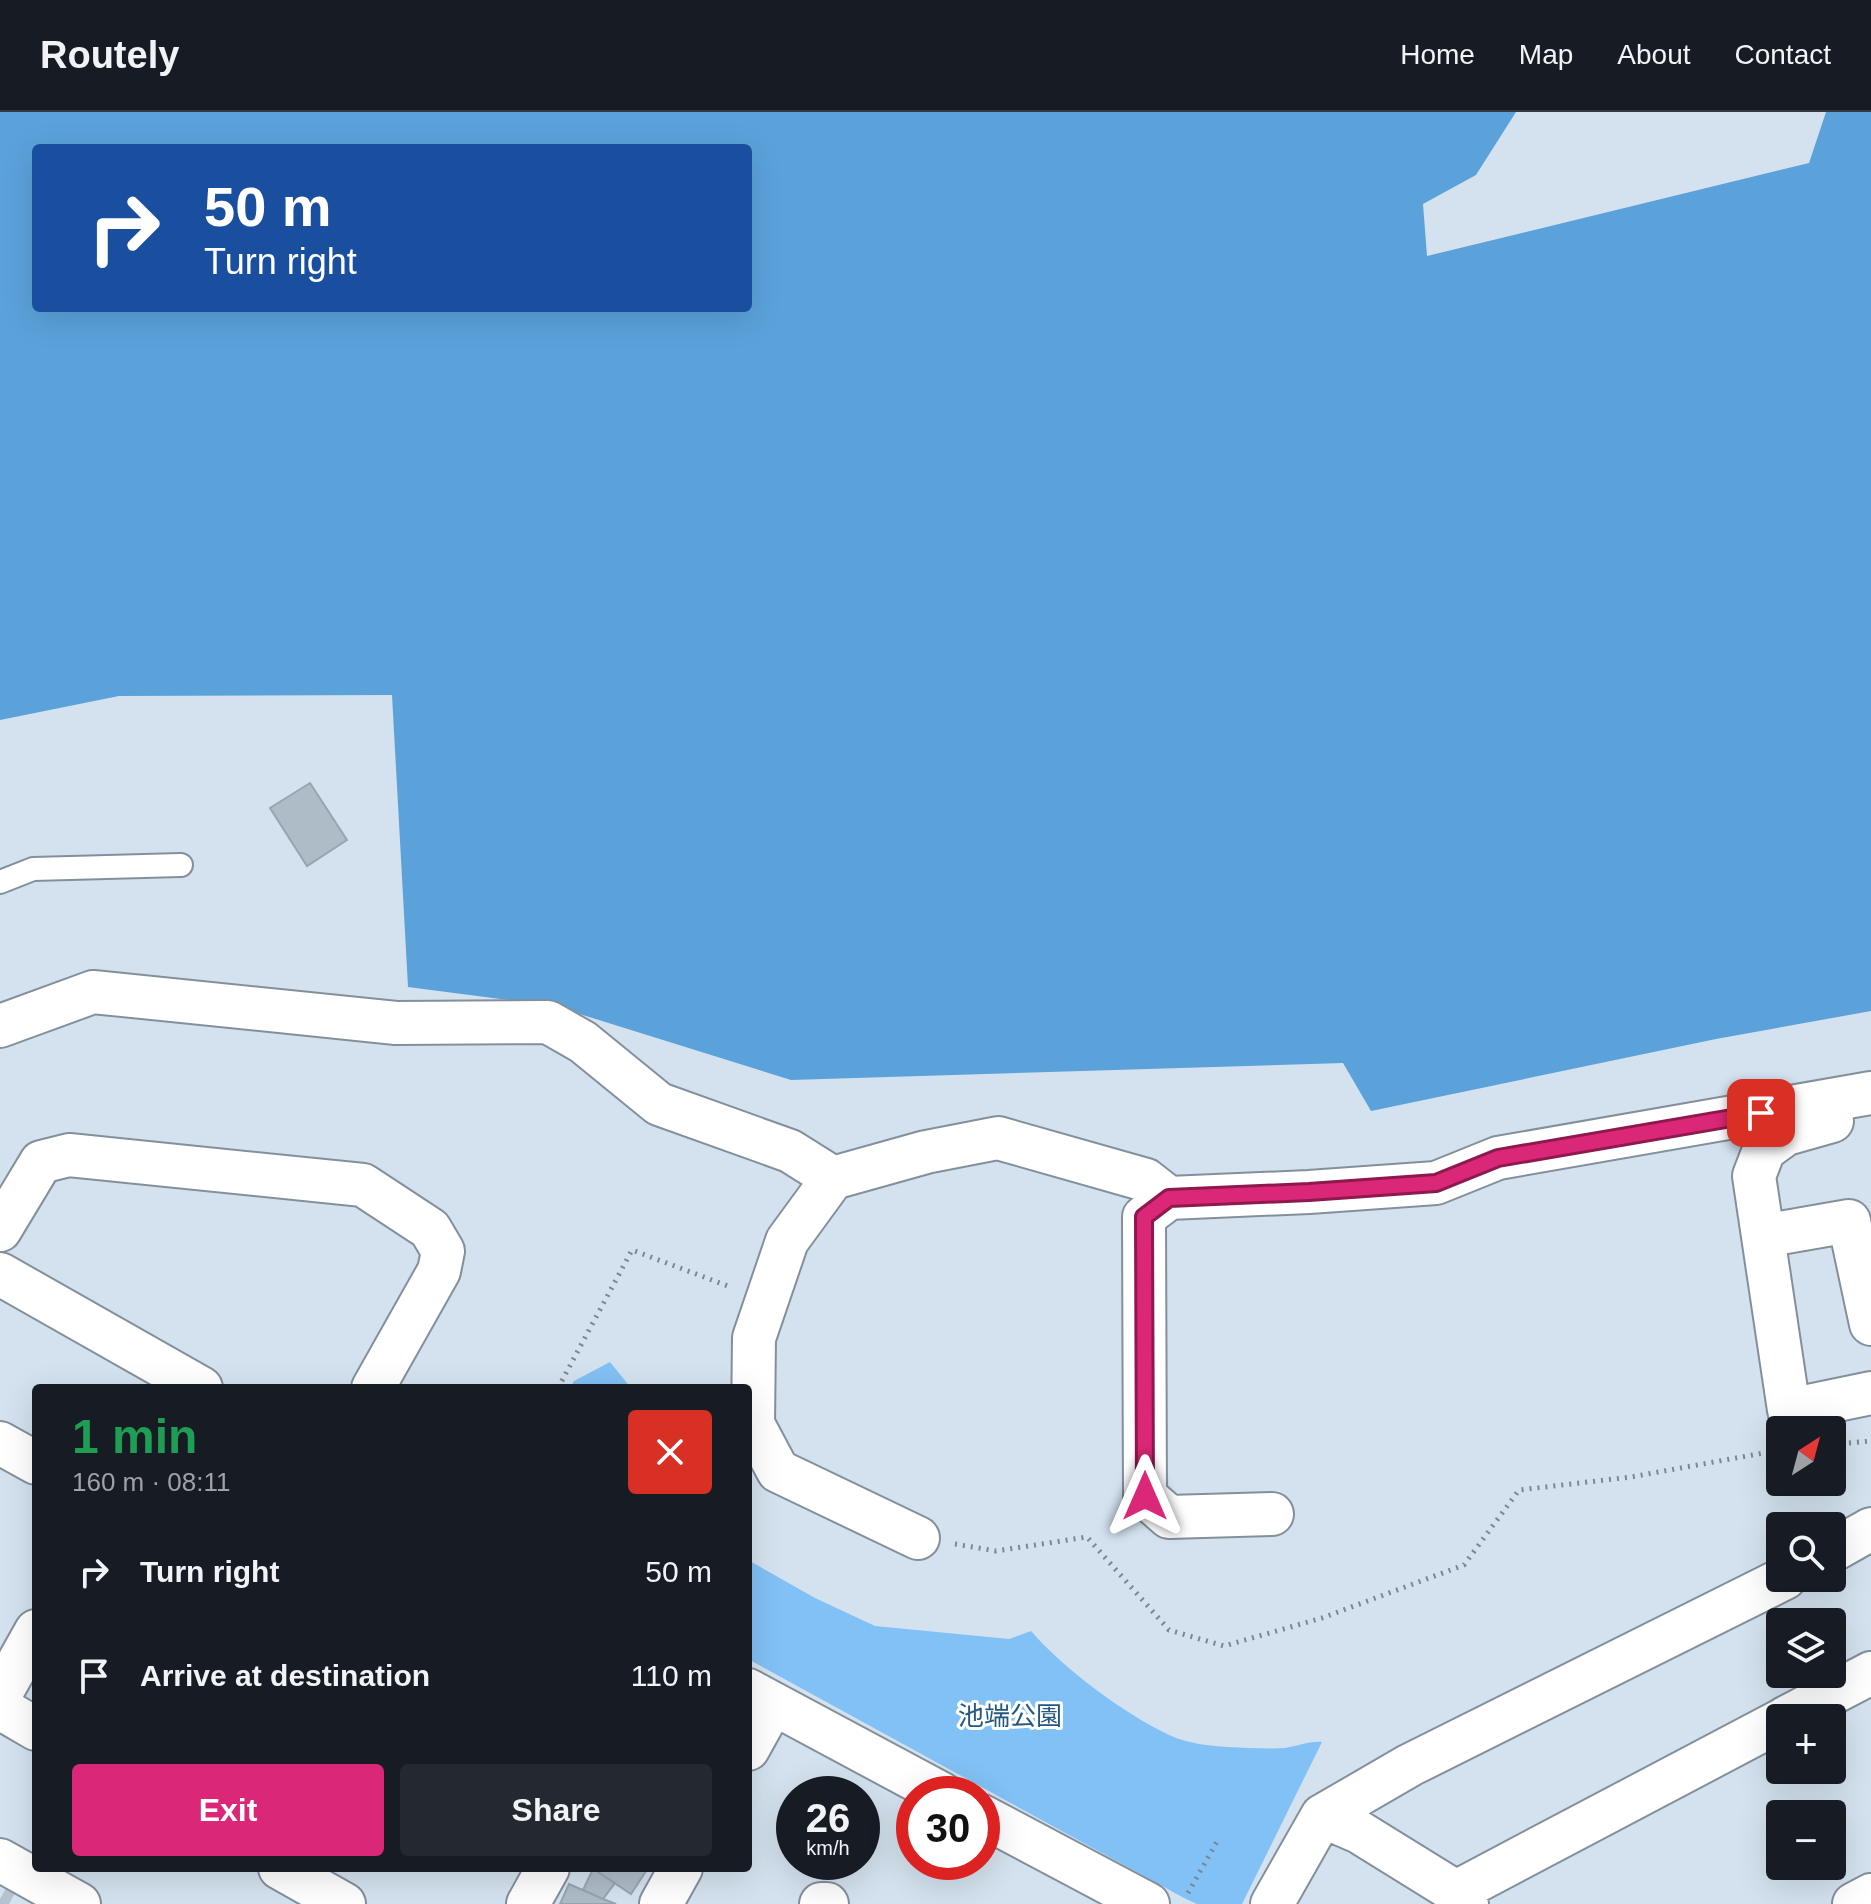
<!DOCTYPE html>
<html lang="en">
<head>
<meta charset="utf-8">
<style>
	:root { --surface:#171b24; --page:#242831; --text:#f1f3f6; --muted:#9ea1a6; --line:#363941; --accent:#db2777 }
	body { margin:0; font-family:Helvetica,"Noto Sans JP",sans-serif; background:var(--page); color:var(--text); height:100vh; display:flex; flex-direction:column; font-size:30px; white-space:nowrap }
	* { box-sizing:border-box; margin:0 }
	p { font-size:26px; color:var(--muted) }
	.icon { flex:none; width:44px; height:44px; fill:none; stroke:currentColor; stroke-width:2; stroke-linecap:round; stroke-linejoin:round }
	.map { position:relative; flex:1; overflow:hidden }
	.sheet { position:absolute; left:32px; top:1272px; width:720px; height:488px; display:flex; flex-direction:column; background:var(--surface); border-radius:8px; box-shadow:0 8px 32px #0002 }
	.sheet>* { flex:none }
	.guide { position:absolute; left:32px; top:32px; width:720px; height:168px; border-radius:8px; box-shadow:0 8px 32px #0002; background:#1a4fa0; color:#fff; overflow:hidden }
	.needle { width:52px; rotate:36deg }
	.controls { position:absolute; left:1766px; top:1304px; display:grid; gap:16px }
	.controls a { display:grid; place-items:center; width:80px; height:80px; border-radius:8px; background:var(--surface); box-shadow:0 8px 32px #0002; font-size:40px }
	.speed { position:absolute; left:776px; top:1664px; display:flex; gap:16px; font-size:40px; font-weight:700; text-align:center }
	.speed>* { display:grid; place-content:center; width:104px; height:104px; border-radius:50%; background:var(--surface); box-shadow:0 8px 32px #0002; line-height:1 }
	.speed small { font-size:20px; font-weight:400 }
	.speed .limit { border:12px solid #d22; background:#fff; color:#111 }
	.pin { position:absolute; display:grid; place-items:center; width:68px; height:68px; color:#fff; margin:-34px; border-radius:16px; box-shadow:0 4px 12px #0006 }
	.me { position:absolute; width:88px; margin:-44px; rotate:0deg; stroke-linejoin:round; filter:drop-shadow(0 0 6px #0008) }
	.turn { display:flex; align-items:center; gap:28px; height:168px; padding:0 40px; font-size:36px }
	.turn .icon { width:104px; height:104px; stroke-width:2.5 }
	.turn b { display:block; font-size:56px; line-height:68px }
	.round { display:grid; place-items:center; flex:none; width:84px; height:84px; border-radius:8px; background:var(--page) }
	.summary { display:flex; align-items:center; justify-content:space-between; height:136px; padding:0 40px }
	h1 { font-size:48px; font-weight:700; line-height:60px; color:#1e9e55 }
	.primary-button { display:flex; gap:16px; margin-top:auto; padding:16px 40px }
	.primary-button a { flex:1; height:92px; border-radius:8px; background:var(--accent); color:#fff; font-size:32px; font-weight:700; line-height:92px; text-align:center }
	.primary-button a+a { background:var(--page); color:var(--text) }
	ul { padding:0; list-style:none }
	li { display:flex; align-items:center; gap:24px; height:104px; padding:0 40px }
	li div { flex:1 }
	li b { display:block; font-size:30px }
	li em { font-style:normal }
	header { display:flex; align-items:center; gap:48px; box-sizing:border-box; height:112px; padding:0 40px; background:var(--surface); border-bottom:2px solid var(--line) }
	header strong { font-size:38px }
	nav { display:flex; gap:44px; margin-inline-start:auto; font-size:28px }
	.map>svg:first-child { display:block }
</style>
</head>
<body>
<header>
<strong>Routely</strong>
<nav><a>Home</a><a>Map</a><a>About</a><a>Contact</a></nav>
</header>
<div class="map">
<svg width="1871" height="1792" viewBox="0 0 1871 1792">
	<rect width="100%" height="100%" fill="#d4e2ef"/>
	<!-- green -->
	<path fill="#82c1f5" d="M610,1250l21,26h-61l4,-7z
		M748,1448l67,38 60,28 134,13 22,-8c33,38 92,82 138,104 24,11 53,12 79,13 12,0 25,1 37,0 13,-2 24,-7 37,-6l-80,162h-45l-13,-6 -436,-239z"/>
	<!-- forest -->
	<path fill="#5ba2db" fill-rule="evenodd" d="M0,0h1516l-40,63 -53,29 4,52 382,-93 17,-51h45v899l-155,28 -345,72 -28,-48 -552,17 -237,-74 -146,-19 -16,-292 -273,1 -119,24zM36,36h712v160h-712z"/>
	<!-- building -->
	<path fill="#aebcc8" stroke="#98a5b1" stroke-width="2" d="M310,671l37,57 -40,26 -37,-58z
		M592,1756h56l-17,26z
		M593,1757l22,14 -12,16 -20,-9z
		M569,1772l34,15 13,5h-56z"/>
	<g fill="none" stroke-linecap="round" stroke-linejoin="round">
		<!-- tertiary-tunnel -->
		<path stroke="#b6c3cf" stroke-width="44" stroke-dasharray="44 22" stroke-linecap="butt" d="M0,1787l9,5"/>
		<!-- service casing -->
		<g stroke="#83909c" stroke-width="26">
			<path id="service" d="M0,770l33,-13 148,-4"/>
		</g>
		<!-- minor casing -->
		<g stroke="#83909c" stroke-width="46">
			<path id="minor" d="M0,914l93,-34 303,31 152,-1 35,20 76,62 131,47 43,27
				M1832,1009l-46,13 -22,16 -10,26 35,234 82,-17
				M0,1118l41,-68 28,-7 294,30 67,44 13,22 -4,20 -66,117
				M1763,1124l86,-15 22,103
				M0,1162l201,114
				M0,1331l36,20
				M1272,1402l-103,3 -24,-21 -1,-279 25,-19 140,-6 127,-9 62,-25 373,-65
				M918,1426l-140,-67 -25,-47 1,-86 33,-97 46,-63 93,-26 72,-14 148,42 23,18
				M1832,1439l39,-22
				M748,1578l194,104
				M0,1583l36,-64
				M0,1596l36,21
				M1785,1606l86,-45
				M748,1637l25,-45
				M982,1704l166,88
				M1322,1704l37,16 97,60 11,12
				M0,1748l79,44
				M280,1756l64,36
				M1456,1780l324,-171
				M528,1792l20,-36
				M661,1792l20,-36
				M821,1792h6
				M1272,1792l50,-88 88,-51 375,-187
				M1854,1792l17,-9"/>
		</g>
		<!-- path -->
		<path stroke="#7d8790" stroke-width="5" stroke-dasharray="2 6" stroke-linecap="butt" d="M558,1276l74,-138 96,36
			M1849,1331l22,-2
			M955,1432l41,7 91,-14 82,93 55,16 98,-28 142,-53 55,-75 112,-13 149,-27
			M1188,1781l31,-55"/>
		<!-- service -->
		<use href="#service" stroke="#fff" stroke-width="22"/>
		<!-- minor -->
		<use href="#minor" stroke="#fff" stroke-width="42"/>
	</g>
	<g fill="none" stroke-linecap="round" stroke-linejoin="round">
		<!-- route casing -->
		<g stroke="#8e194d" stroke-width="20">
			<path id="route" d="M1145,1384l-1,-279 25,-19 140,-6 127,-9 62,-25 263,-45"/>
		</g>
		<!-- route -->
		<use href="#route" stroke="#db2777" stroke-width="14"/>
	</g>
	<g text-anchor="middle" stroke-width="6" stroke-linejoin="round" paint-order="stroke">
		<!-- park labels -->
		<g font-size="26" fill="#25587f" stroke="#fff">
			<text x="1010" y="1613">池端公園</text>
		</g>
	</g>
</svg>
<div class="controls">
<a><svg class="needle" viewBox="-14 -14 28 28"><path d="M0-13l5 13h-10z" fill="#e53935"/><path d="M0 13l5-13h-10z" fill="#9ea1a6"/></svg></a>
<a><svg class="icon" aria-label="search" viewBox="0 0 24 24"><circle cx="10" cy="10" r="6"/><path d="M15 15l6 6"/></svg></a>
<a><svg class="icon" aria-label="layers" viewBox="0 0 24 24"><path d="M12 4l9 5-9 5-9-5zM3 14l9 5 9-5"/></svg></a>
<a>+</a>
<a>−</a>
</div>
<div class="speed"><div>26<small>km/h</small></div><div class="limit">30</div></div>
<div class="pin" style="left:1761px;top:1001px;background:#d93025"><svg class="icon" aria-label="arrive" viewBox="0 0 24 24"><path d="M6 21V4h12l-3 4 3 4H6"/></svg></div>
<svg class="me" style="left:1145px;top:1384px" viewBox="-20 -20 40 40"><path d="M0-17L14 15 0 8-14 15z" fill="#db2777" stroke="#fff" stroke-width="4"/></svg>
<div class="guide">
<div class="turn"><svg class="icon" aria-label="right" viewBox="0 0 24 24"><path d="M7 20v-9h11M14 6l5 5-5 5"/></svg><div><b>50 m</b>Turn right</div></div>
</div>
<section class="sheet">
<div class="summary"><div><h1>1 min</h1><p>160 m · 08:11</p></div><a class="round" style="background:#d93025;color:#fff"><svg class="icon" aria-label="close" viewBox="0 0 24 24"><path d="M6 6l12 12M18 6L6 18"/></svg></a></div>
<ul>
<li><svg class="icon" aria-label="right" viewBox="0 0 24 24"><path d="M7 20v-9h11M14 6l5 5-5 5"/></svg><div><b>Turn right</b></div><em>50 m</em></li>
<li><svg class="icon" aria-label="arrive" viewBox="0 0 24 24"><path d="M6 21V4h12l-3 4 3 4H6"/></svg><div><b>Arrive at destination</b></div><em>110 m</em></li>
</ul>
<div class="primary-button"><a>Exit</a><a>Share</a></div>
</section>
</div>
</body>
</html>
